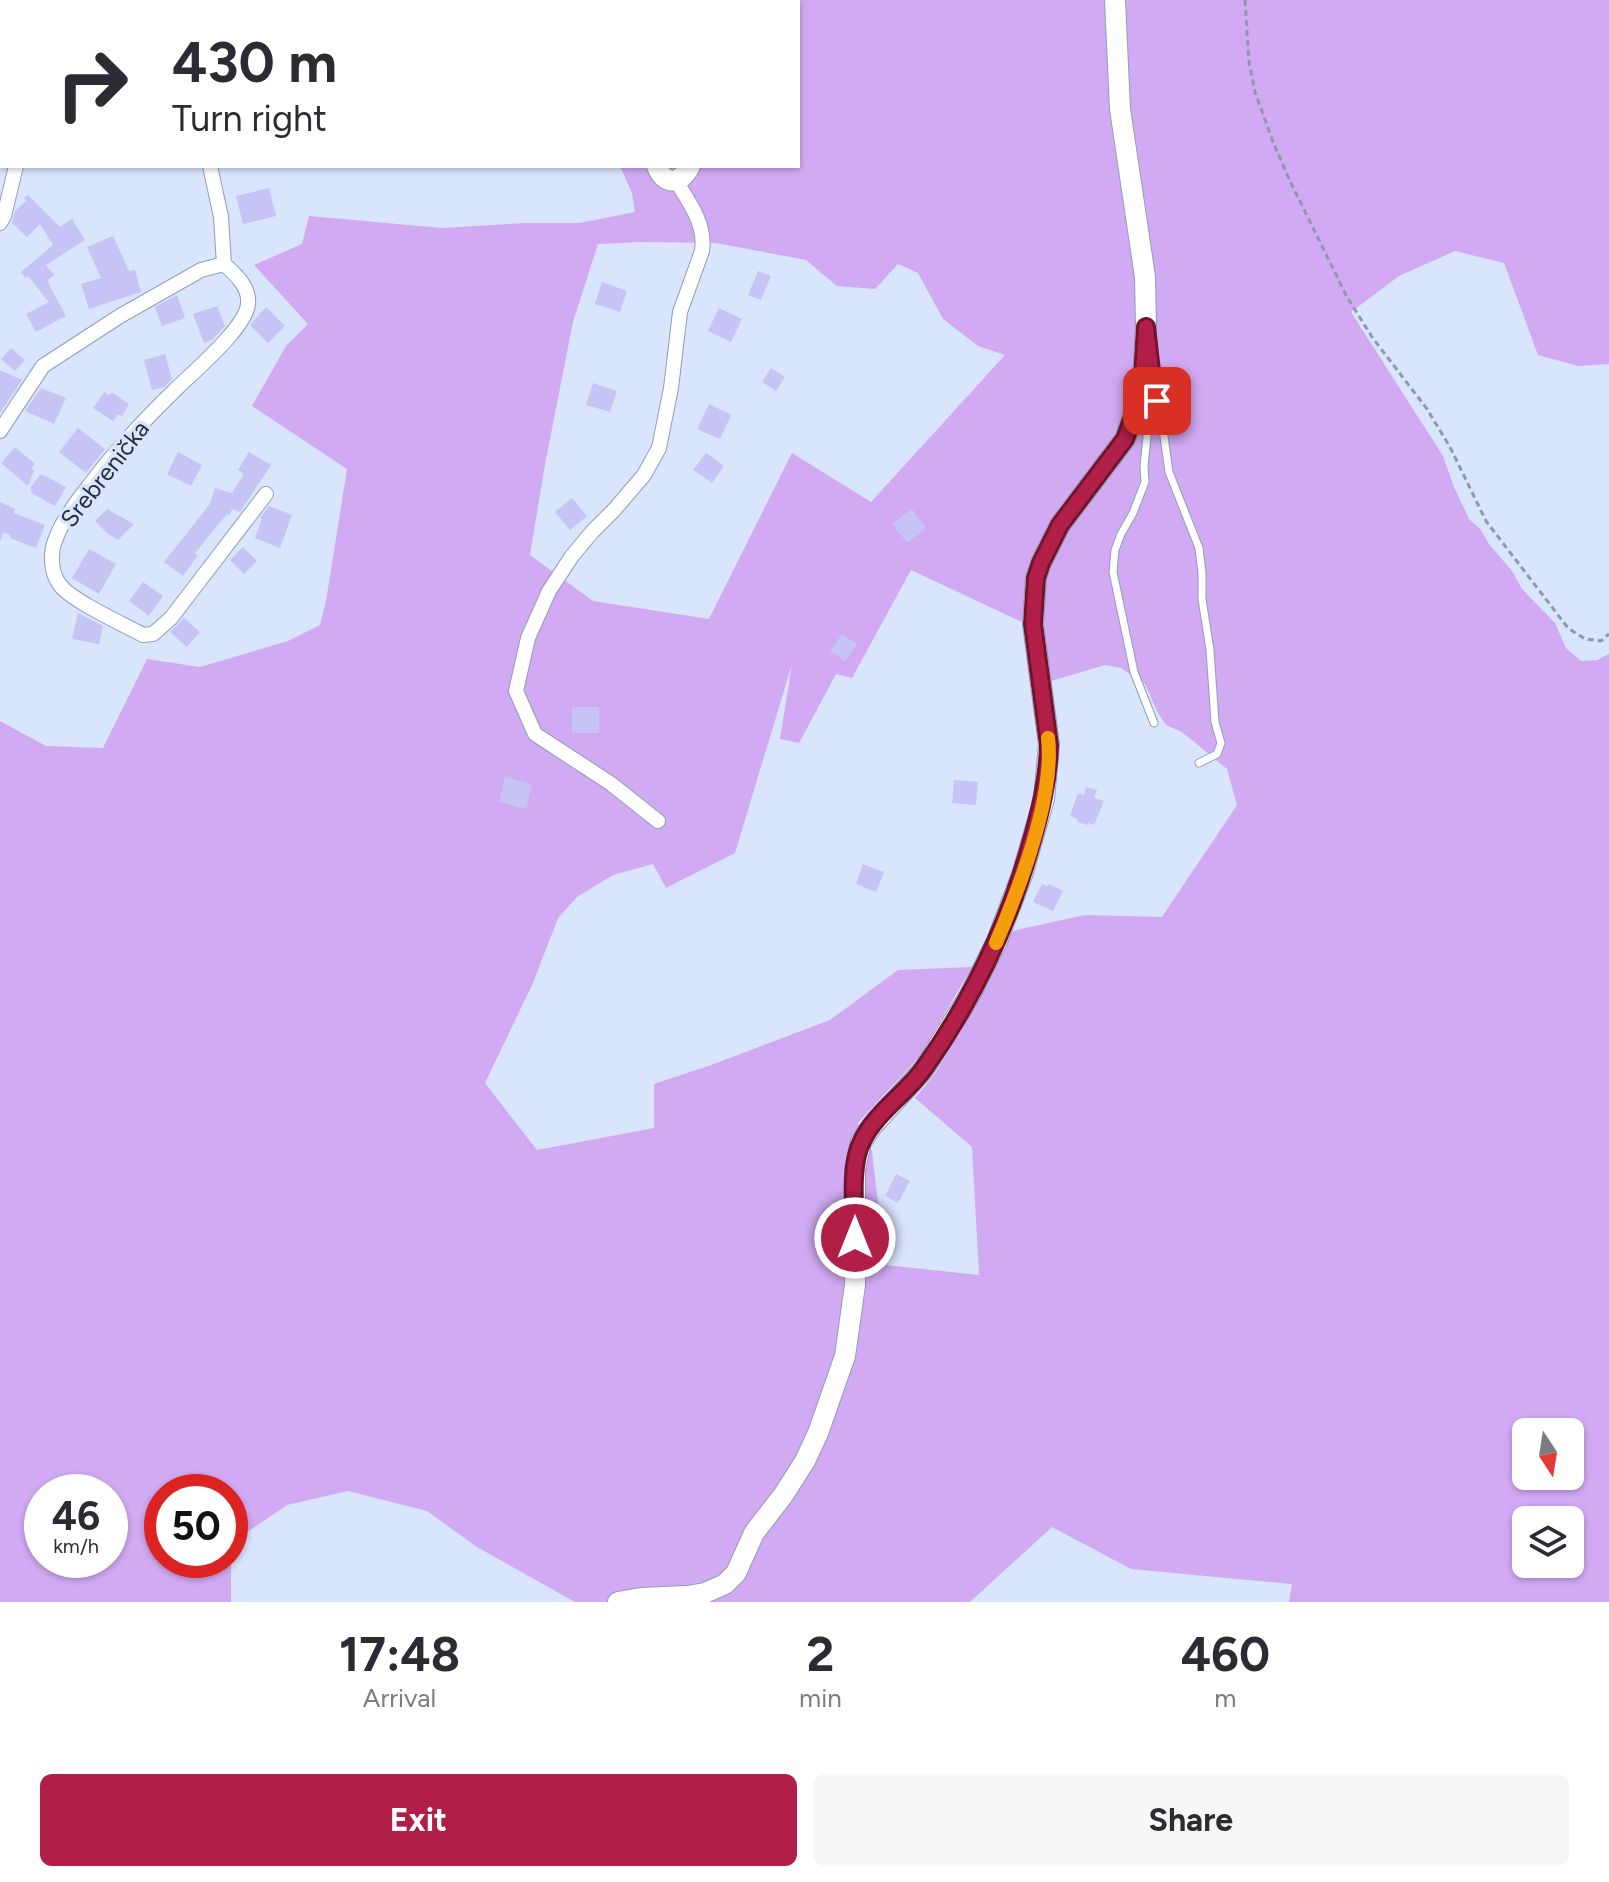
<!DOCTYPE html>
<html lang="en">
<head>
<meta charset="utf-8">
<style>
	:root { --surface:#fff; --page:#f7f7f7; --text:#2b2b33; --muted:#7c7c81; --accent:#b11f48 }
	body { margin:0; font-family:Figtree,sans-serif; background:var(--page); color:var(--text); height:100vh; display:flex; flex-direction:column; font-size:30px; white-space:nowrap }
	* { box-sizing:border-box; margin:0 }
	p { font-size:26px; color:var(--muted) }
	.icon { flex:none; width:44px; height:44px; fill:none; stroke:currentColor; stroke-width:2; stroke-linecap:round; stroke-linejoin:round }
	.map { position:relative; height:1602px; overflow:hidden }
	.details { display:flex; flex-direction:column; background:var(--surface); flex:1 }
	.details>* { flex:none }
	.top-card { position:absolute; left:0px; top:0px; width:800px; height:168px; box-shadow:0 2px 6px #0004; background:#fff; color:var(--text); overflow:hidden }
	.needle { width:52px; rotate:168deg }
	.fabs { position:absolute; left:1512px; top:1418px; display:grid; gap:16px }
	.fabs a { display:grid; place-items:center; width:72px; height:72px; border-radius:12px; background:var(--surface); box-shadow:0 2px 6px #0004; font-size:40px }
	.speed { position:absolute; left:24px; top:1474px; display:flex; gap:16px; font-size:40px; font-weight:700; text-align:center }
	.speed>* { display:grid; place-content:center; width:104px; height:104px; border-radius:50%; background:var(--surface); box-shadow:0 2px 6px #0004; line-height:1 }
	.speed small { font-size:20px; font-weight:400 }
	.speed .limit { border:12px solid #d22; background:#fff; color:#111 }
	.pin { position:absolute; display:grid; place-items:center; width:68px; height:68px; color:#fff; margin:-34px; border-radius:16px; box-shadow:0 4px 12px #0006 }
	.me { position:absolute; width:88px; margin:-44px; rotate:0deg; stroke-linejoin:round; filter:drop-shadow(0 0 6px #0008) }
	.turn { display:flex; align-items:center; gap:28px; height:168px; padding:0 40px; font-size:36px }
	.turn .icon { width:104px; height:104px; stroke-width:2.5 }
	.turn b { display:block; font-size:56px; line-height:68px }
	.eta { display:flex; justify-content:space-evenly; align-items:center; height:136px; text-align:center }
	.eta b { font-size:48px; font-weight:700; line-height:56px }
	.cta { display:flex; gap:16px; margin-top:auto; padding:16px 40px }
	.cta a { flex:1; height:92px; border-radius:12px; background:var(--accent); color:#fff; font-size:32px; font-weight:700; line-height:92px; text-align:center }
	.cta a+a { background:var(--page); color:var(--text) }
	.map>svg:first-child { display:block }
</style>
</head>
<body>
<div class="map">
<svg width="1609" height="1602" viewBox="0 0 1609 1602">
	<rect width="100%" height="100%" fill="#d9e4fd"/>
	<!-- green -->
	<path fill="#d1aaf3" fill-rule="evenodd" d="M492,0h1117v364l-31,2 -40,-11 -34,-92 -49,-12 -56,25 -48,36 92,144 11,31 15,32 12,11 8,14 23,27 10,18 33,34 11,25 15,13 16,-1 12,-6v948h-320l3,-18 -161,-15 -79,-42 -82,75h-395l-98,-55 -50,-36 -79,-20 -61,14 -56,38v59h-231v-881l46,25 57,2 44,-89 53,8 88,-26 32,-16 6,-24 21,-132 -95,-63 34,-60 22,-22 -54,-59 48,-21 7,-28 132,12 85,-5h54l55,-11 -3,-19 -12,-27h178v-164h-305zM641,242l75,1 90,17 31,26 38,3 23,-25 20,9 25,46 35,27 27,9 -134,147 -79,-49 -83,166 -116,-18 -63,-46 16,-96 27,-137 25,-78zM1052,559l-8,33 -1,30 5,60 57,-17 16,3 24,16 13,29 8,12 16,7 45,37 10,36 -75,112 -77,-2 -73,16 -28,56 -49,87 -20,24 57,49 7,128 -94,-10 -13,-114 -14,-28 62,-67 52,-89 -74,3 -68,50 -116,44 -60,20v44l-117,22 -52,-67 48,-100 25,-65 19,-21 36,-22 40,-11 13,24 69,-35 57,-189 -12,75 19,4 37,-69 16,4 59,-108 111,52 4,-38zM1526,1432h44v44h-44zM42,1492h68v68h-68zM162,1492h68v68h-68zM1526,1520h44v44h-44z"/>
	<!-- building -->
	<path fill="#c6c3f5" d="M269,188l7,28 -33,8 -7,-28z
		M28,195l32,32 12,-8 13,21 -39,25 8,10 -7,6 19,35 -30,16 -10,-18 23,-12 -21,-26 -3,2 -4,-6 32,-27 -13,-21 -13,13 -15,-14 3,-12 11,-10 -2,-3z
		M113,236l16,35 6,-1 6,22 -52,17 -8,-25 20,-6 -14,-31z
		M758,271l13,5 -10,24 -13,-5z
		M602,282l25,9 -7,21 -25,-8z
		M177,295l8,23 -23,8 -7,-19z
		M217,306l8,20 -12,13 -9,4 -11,-29z
		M266,307l19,19 -17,17 -18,-18z
		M719,308l23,11 -11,23 -23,-11z
		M11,348l14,12 -10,11 -14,-12z
		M165,354l7,25 -8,8 -12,3 -8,-30z
		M771,368l14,9 -9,14 -14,-9z
		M0,370l22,10 -22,33z
		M593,383l24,8 -7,21 -24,-7z
		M41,388l25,10 -12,26 -29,-13z
		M105,391l2,4 6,-2 16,11 -7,12 -4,-2 -5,7 -20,-13z
		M709,404l22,11 -11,24 -23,-10z
		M78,428l27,21 -19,24 -27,-21z
		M15,447l20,17 -4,5 3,1 -6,16 -27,-23z
		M178,452l24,13 -11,21 -24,-12z
		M249,452l22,13 -31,47 -8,-3 -2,6 -3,-1 -32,39 3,2 -15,21 -19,-14 46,-58 5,-16 17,5 12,-19 -6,-4z
		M706,453l18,13 -12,17 -19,-13z
		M41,474l25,13 -11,19 -24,-13 1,-3 -2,-2z
		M572,498l15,18 -17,14 -15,-18z
		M0,502l15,7 -1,4 31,12 -9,23 -26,-10 1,-2 -7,-4 -4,9z
		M269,506l23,9 -12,33 -25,-10 7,-19 -2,-1z
		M107,509l27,15 -16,16 -10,-6 -13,-13z
		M912,509l14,19 -19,15 -15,-19z
		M243,547l14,14 -13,13 -14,-14z
		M89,549l27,15 -17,30 -27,-16z
		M143,582l20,14 -14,20 -20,-15z
		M78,613l25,13 -4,18 -27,-5z
		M184,618l16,14 -13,15 -17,-15z
		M842,634l15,10 -12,17 -15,-10z
		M572,707h27v26h-27z
		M505,777l27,7 -6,25 -27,-7z
		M954,780l24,2 -2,23 -24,-2z
		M1086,787l11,3 -3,8 10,3 -10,24 -6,-2v2l-11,-3v-3l-7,-3 8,-23 6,2z
		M863,864l21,8 -8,20 -20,-8z
		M1042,884l6,2 1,-2 14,7 -10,20 -20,-9z
		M896,1174l14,7 -12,22 -13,-7z"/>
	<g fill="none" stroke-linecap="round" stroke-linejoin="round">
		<!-- service casing -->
		<g stroke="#909dba" stroke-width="9">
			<path id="service" d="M552,2v-2
				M1151,377l12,52 6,43 30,76 3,25v26l8,51 5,72 6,21 -4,11 -18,9
				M1154,723l-20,-51 -21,-100 2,-22 6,-16 12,-21 12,-31 -1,-16 4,-39 8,-24"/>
		</g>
		<!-- minor casing -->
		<g stroke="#909dba" stroke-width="16">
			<path id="minor" d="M592,0v2
				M85,2l1,-2
				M249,2l1,-2
				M0,48l2,4
				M210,166l11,51 3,47
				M0,223l4,-7 12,-50
				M0,431l43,-65 77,-50 81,-46 23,-6c11,10 26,23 24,40 -2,24 -56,69 -74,87 -30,29 -57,58 -82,91 -13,17 -28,35 -36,56 -6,14 -6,34 4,47 12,16 63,39 83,50l10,-1 18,-16 95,-124
				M658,821l-48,-38 -75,-49 -19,-43 12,-53 21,-47 23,-35 20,-24 22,-22 30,-35 15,-27 12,-60 9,-76 22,-61c4,-27 -13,-49 -26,-70"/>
		</g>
		<!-- secondary casing -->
		<g stroke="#909dba" stroke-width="22">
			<path id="secondary" d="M646,0v2
				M694,2v-2
				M657,166c7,20 24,19 33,0
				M618,1602l23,-4 46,-2 18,-3 20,-9 11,-11 18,-40 30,-39 21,-33 13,-28 27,-77 10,-71v-116l6,-27 11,-16 52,-57 46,-74 27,-54 25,-66 22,-76 5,-54 -16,-121 3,-46 5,-15 19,-38 65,-86 17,-47 4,-65 -1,-50 -25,-168 -5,-109"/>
		</g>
		<!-- path -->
		<path stroke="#9099ac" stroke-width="3" stroke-dasharray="6 4" stroke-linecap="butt" d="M1245,0l4,62 6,30 18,50 17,39 57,116 25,40 55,72 23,38 36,74 82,107 17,11 16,2 8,-7"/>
		<!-- service -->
		<use href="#service" stroke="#fff" stroke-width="7"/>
		<!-- minor -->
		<use href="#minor" stroke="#fff" stroke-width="14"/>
		<!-- secondary -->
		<use href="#secondary" stroke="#fff" stroke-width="20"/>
	</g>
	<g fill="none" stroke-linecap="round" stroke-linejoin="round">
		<!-- route casing -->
		<g stroke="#73142f" stroke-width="20">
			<path id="route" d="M855,1238c0,-28 -6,-71 7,-97 14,-29 45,-48 63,-74 47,-67 83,-142 105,-220 10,-34 18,-66 19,-102l-16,-121 3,-46 5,-15 19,-38 65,-86 17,-47 4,-65 6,53 5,21"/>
		</g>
		<!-- route -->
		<use href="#route" stroke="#b11f48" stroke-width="14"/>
		<!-- slow -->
		<path stroke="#f59e0b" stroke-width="14" d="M996,943c23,-54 59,-147 52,-205"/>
	</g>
	<g text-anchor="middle" stroke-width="7" stroke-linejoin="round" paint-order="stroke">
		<!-- street labels -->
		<g font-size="24" fill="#292e3a" stroke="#d9e4fd">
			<text transform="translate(105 474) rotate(-52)" y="8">Srebrenička</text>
		</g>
	</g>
</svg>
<div class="fabs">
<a><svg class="needle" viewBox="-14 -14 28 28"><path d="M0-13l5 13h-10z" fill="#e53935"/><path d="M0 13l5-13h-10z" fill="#7c7c81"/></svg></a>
<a><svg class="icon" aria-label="layers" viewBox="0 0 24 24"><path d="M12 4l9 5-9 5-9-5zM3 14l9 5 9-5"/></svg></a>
</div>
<div class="speed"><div>46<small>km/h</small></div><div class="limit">50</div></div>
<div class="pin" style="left:1157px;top:401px;background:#d93025"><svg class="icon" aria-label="arrive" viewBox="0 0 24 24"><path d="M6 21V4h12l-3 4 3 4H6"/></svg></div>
<svg class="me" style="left:855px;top:1238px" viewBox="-20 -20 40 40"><circle r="17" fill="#b11f48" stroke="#fff" stroke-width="3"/><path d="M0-11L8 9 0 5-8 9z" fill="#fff"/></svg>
<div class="top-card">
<div class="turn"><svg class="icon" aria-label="right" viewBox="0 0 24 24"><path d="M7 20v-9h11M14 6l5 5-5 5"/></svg><div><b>430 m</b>Turn right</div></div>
</div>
</div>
<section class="details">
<div class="eta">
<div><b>17:48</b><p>Arrival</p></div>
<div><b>2</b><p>min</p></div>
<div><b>460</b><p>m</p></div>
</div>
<div class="cta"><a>Exit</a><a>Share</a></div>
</section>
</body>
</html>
